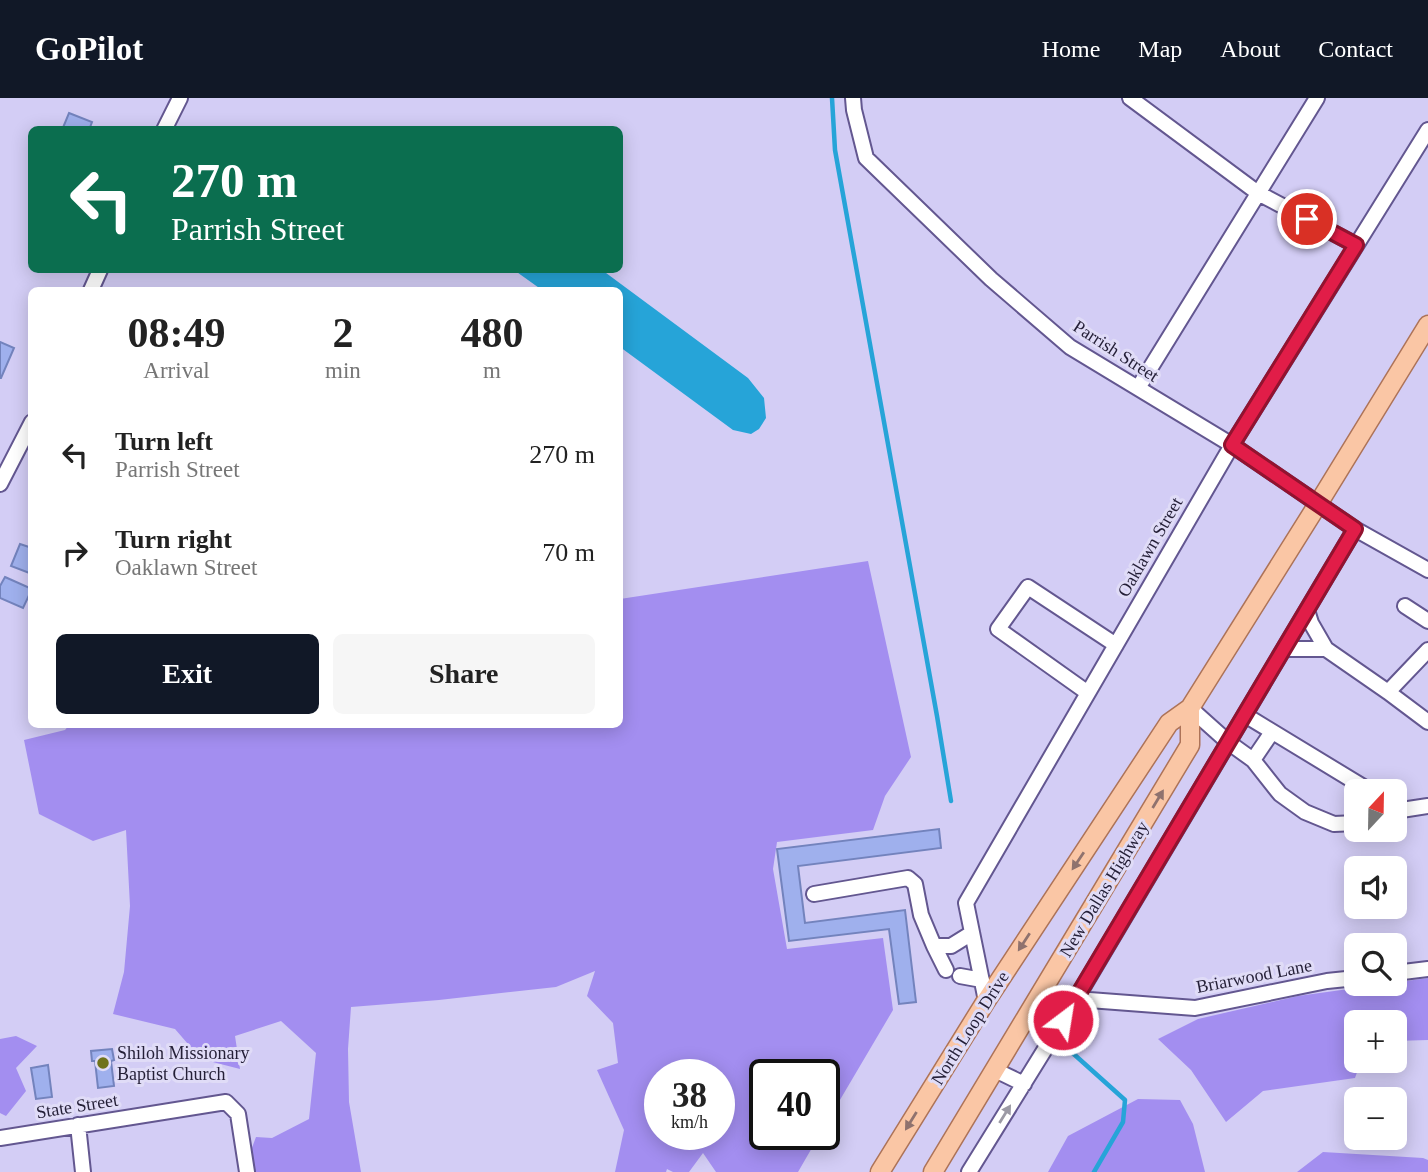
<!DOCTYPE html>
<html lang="en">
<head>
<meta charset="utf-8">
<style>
	:root { --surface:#fff; --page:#f6f6f6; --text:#222; --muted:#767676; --accent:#111827 }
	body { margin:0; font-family:"Times New Roman",serif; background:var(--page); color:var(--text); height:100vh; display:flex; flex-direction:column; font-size:26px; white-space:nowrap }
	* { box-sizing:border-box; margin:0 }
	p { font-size:23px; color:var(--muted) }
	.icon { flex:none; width:38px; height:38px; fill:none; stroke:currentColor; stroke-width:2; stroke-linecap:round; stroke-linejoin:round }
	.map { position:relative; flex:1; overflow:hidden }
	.sheet { position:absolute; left:28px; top:189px; width:595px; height:441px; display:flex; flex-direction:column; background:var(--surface); border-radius:10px; box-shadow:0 4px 18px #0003 }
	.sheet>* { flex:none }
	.top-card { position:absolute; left:28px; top:28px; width:595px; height:147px; border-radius:10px; box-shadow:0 4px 18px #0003; background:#0b6e4f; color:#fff; overflow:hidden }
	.needle { width:46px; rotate:22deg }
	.fabs { position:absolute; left:1344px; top:681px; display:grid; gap:14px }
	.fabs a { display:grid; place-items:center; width:63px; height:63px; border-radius:10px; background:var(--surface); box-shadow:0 4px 18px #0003; font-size:35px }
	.speed { position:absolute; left:644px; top:961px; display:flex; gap:14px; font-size:35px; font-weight:700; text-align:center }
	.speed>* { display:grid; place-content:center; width:91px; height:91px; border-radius:50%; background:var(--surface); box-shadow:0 4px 18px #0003; line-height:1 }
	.speed small { font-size:18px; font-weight:400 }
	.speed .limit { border:4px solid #111; border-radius:10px; background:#fff; color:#111 }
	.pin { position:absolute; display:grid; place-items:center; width:60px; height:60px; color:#fff; margin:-30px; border:4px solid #fff; border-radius:50%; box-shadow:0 2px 7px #0007 }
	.me { position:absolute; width:77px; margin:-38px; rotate:31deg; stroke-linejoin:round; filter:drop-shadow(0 0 5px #0008) }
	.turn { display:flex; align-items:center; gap:24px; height:147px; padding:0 28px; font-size:32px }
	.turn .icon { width:91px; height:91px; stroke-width:2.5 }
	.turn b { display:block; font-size:49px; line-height:60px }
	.eta { display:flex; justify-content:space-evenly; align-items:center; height:119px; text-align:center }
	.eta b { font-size:42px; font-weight:700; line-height:49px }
	.cta { display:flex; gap:14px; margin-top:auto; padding:14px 28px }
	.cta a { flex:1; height:80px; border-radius:10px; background:var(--accent); color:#fff; font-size:28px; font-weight:700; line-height:80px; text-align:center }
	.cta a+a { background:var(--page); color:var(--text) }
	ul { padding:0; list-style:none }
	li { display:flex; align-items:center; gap:21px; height:98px; padding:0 28px }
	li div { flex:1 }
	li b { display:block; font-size:26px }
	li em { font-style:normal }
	header { display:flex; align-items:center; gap:42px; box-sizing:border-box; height:98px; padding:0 35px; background:var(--accent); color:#fff }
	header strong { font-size:33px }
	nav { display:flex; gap:38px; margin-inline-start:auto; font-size:24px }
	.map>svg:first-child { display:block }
</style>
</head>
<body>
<header>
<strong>GoPilot</strong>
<nav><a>Home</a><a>Map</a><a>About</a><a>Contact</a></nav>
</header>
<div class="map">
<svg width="1428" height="1074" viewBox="0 0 1428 1074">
	<rect width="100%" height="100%" fill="#d3cdf5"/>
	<!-- green -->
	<path fill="#a38ef0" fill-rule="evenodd" d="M868,463l43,196 -26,39 -12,34 -96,12 -4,27 14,80 96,-11 10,72 -69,117v-53h-59v60h55l-22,38h-82l-13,-19 -14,19h-16l-6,-3 -1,3h-51l9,-42 -27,-60 21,-7 -5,-40 -26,-27 8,-25 -39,16 -117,13 -88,7 -3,42 1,53 12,70h-107l-4,-19 6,-16 16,1 37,-19 7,-66 -35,-32 -46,15 5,33 -39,-10 -26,-30 -62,-15 11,-42 6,-66 -4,-76 -33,11 -54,-27 -15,-74 41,-10 5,-6h550v-125zM660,976h59v60h-59z
		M1428,880v62l-33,1v-19h-39v38l5,1 -6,17 -92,13 -37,31 -35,-52 -33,-31 40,-20 100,-23z
		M16,938l21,10 -21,22 10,23 -20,25 -6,-3v-74z
		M1138,1001l42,1 13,24 12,48h-157l20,-36z
		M1323,1054l100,6 5,2v12h-131z"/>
	<!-- water -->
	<path fill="#26a4d8" d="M514,172h88l146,108 16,20 2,20 -7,11 -8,5 -18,-4 -113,-83v-57h-78z"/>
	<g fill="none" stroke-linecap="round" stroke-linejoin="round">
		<!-- stream -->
		<path stroke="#26a4d8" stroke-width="4.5" d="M832,0l3,52 102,566 14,85
			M1067,950l58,52 -2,22 -29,50"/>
	</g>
	<!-- building -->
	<path fill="#9fb0ed" stroke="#7383bd" stroke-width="2" d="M69,15l23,9 -3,8h-27z
		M0,244l14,6 -13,30h-1z
		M20,446l12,4v26l-21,-8z
		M5,479l27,12 -9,19 -23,-10v-12z
		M939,731l2,19 -143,18 7,57 100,-13 11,92 -17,2 -10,-75 -100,12 -12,-92z
		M112,951l2,11 -3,1 3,25 -16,2 -3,-27h-3l-1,-10z
		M48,967l4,32 -16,2 -5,-31z"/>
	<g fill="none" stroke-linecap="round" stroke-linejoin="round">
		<!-- minor casing -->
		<g stroke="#635790" stroke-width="18">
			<path id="minor" d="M853,0l1,12 12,48 125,121 79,68 162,98 123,84 73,41
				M1130,0l128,95 98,52
				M164,32l16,-32
				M91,192l9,-20
				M1138,290l179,-290
				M0,386l32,-62
				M1405,508l23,15
				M1307,512l4,13 15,26 62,43 40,-42
				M1284,551h42
				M1388,594l40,30
				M1088,595l-90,-64 30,-42 88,58
				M1190,610l38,34 25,18 27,34 25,18 29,12 22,-1
				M1245,617l125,76
				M1253,662l19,-28
				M1395,713l33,-5
				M814,796l94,-16 7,6 6,31 13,31h17l21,-13
				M934,848l12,24
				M1395,875l33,-4
				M960,878l22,4
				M1076,901l119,9 132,-27 29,-3
				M986,903l-20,-98 266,-458 196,-315
				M995,972l29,14
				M78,1027l5,47
				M0,1040l226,-36 12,12 9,58
				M969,1074l107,-173 279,-470"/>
		</g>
		<!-- major casing -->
		<g stroke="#ad7358" stroke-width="21">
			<path id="major" d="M880,1074l106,-171 183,-278 21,-15 128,-204 110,-179
				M933,1074l257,-427v-37"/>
		</g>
		<!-- minor -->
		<use href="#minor" stroke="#fff" stroke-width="14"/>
		<!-- major -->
		<use href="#major" stroke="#fac6a5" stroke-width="18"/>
	</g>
	<!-- one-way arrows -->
	<defs><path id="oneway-solid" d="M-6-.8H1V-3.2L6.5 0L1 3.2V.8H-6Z" transform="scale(1.75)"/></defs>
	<g fill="#8f726e">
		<use href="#oneway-solid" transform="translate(1158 701) rotate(-59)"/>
		<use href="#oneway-solid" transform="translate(1078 763) rotate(124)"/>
		<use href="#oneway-solid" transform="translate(1024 844) rotate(123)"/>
		<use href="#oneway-solid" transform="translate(911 1023) rotate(122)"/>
	</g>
	<use fill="#9c9aa5" href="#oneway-solid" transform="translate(1005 1016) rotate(-58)"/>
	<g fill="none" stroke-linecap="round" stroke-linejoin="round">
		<!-- route casing -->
		<g stroke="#92132f" stroke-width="18">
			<path id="route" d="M1063,922l292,-491 -123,-84 124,-200 -49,-26"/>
		</g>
		<!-- route -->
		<use href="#route" stroke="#e11d48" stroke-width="12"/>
	</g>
	<!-- markers -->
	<circle fill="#6f731a" stroke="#e0dcf7" stroke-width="2.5" cx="103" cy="965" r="7"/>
	<g text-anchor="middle" stroke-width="6" stroke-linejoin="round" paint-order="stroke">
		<!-- street labels -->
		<g font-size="18" fill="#241f37" stroke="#e0dcf7">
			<text transform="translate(1116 253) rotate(33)" y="6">Parrish Street</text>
			<text transform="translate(1150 449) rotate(-60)" y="6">Oaklawn Street</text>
			<text transform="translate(1104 791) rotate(-59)" y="6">New Dallas Highway</text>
			<text transform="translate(1254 878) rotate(-11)" y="6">Briarwood Lane</text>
			<text transform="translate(970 930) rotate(-58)" y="6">North Loop Drive</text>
			<text transform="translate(77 1008) rotate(-9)" y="6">State Street</text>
		</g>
		<!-- poi labels -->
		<g font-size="18" fill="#241f37" stroke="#e0dcf7" text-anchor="start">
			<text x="117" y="961">Shiloh Missionary<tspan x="117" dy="21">Baptist Church</tspan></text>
		</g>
	</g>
</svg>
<div class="fabs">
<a><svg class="needle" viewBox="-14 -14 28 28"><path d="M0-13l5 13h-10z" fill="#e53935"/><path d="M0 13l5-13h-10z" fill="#767676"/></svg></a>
<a><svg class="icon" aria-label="sound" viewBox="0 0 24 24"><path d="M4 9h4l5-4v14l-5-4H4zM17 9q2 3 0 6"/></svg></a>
<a><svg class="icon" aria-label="search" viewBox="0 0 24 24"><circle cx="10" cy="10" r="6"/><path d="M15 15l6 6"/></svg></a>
<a>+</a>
<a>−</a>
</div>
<div class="speed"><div>38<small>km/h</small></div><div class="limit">40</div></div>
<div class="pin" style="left:1307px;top:121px;background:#d93025"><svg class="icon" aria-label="arrive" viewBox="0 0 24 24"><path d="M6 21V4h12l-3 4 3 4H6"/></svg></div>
<svg class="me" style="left:1063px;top:922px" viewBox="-20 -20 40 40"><circle r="17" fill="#e11d48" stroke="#fff" stroke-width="3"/><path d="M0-11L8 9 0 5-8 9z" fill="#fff"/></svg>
<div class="top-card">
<div class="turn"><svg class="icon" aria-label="left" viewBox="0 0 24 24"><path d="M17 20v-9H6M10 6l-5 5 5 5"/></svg><div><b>270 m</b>Parrish Street</div></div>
</div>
<section class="sheet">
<div class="eta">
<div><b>08:49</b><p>Arrival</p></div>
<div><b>2</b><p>min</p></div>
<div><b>480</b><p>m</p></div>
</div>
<ul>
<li><svg class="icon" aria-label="left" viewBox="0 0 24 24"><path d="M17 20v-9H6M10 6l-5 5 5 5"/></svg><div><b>Turn left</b><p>Parrish Street</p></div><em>270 m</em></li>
<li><svg class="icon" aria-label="right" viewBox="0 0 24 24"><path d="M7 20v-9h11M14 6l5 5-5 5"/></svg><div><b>Turn right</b><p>Oaklawn Street</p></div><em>70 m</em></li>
</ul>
<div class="cta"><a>Exit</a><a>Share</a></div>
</section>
</div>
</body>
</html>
